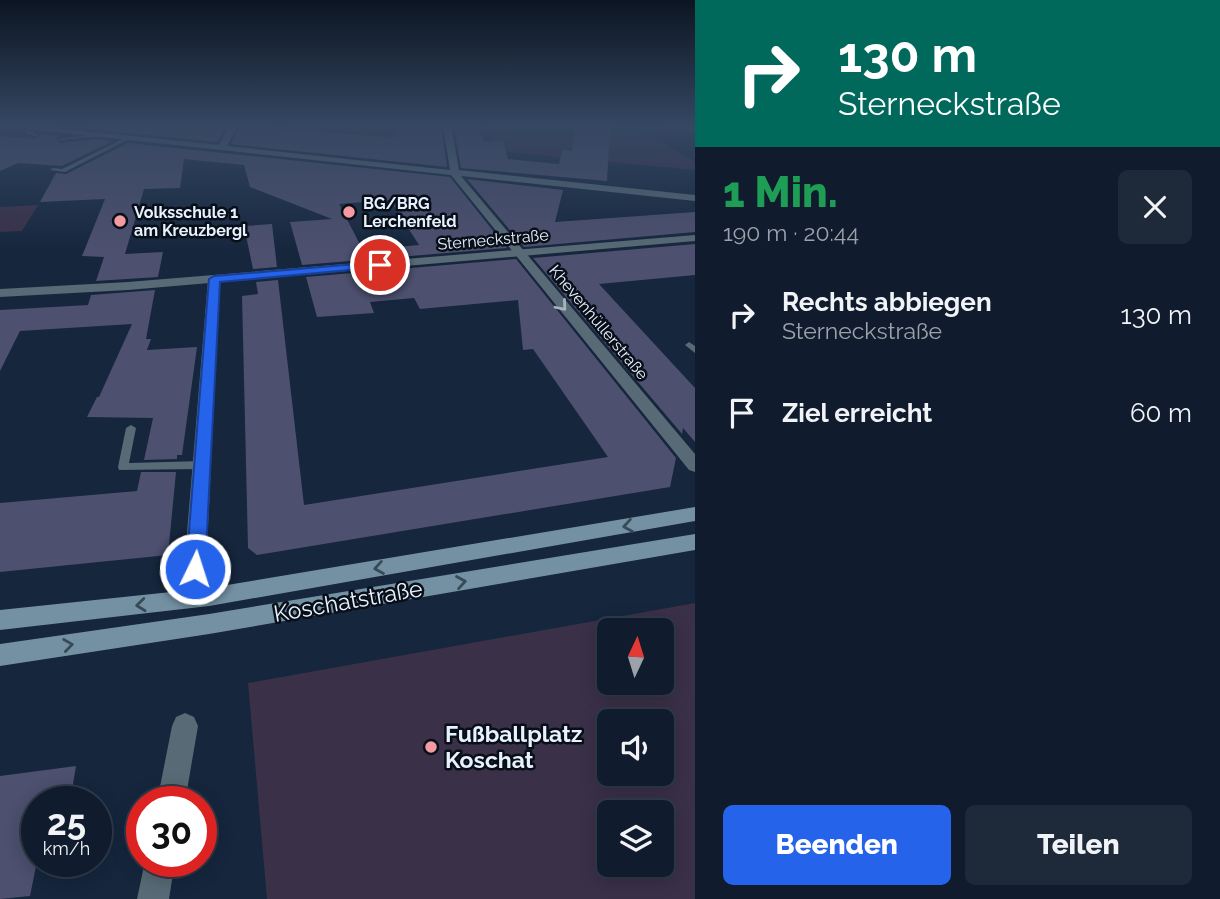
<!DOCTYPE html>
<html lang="de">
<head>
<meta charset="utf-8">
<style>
	:root { --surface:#101c2e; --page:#1e293a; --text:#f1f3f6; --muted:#9ca1aa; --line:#303a4a; --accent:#2563eb }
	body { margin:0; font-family:Raleway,sans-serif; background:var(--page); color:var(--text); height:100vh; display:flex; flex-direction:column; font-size:26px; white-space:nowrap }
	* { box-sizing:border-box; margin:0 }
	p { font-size:23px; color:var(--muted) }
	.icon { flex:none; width:38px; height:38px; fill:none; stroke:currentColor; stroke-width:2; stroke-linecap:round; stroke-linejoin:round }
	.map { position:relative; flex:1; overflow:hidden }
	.details { display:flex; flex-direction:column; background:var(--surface); width:525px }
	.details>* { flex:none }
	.banner { background:#00695c; color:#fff; overflow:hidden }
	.needle { width:46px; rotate:4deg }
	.tools { position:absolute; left:597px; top:618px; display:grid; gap:14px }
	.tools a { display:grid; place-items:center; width:77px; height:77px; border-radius:10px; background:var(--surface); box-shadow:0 4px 18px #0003,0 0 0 2px var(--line); font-size:35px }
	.speed { position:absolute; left:21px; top:786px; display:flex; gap:14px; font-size:35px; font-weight:700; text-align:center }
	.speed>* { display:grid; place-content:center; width:91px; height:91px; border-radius:50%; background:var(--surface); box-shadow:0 4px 18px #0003,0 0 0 2px var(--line); line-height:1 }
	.speed small { font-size:18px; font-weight:400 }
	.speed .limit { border:10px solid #d22; background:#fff; color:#111 }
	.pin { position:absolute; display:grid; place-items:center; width:60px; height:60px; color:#fff; margin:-30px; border:4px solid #fff; border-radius:50%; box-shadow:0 2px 7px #0007 }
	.me { position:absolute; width:77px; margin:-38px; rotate:4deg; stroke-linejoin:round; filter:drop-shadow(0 0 5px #0008) }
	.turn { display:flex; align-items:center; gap:24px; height:147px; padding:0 28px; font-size:32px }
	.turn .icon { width:91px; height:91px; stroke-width:2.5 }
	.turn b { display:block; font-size:49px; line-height:60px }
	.round { display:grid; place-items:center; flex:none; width:74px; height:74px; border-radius:10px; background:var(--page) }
	.headline { display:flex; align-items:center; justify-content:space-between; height:119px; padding:0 28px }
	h1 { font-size:42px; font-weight:800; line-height:52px; color:#1e9e55 }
	.button { display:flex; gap:14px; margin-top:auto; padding:14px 28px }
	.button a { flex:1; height:80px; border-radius:10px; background:var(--accent); color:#fff; font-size:28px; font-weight:800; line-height:80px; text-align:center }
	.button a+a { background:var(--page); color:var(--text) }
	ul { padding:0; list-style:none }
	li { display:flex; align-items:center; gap:21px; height:98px; padding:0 28px }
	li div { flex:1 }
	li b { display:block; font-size:26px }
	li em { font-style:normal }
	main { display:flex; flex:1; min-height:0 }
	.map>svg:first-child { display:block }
</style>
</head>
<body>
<main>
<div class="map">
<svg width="695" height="899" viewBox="0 0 695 899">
	<rect width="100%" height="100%" fill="#15263d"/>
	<!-- green -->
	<path fill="#3a3048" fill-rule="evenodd" d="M275,125h138l-1,20 -61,-6 6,-6 -83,-6z
		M487,125h83l-1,12 40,3v-10l40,4 46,28v8l-201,-19z
		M38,205l-16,26 -22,1v-25z
		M695,603v296h-428l-19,-216zM662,630v52h-53v-52zM662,721v53h-53v-53zM662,812v52h-53v-52z"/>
	<!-- building -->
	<path fill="#4d506e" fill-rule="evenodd" d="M96,125h131l-9,17 -131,-13z
		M241,125l154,13 1,-13h41l4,1 6,41 -216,-23z
		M575,125h35l-3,56 -146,-13 -7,-41h25l4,14h20l5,18 51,5 3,-14 10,1z
		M41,134l20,2 -5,2 4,5 37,-4 16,2 -51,25 -44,-3 -18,8v-35l37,3z
		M128,143l322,34 57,71 -205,17 -12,-43 42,-3 -82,-32 -6,-22 -60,-6 -4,29 -36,1 -19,65 38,-2 -5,25 -62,4 8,-24 -22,-1 23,-57 -65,3 16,-29 10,1zM390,200l29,45 -56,5 -24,-46z
		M467,179l96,11 -8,32 140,-10v20l-171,15z
		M272,224l5,43 -24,2 -9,-43z
		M695,244v31l-96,9 96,104v54l-12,-14 -1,6 -149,-176z
		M516,259l160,199 -6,29 -413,68 -9,-7 -6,-252 16,-2 -2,-12 22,-2 26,225 304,-48 -75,-108 -10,1 -5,-50 -98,9 -6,-11 -44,4 4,11 -57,4 -11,-40z
		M155,290l-9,49h5l-4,11 50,-3 -15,108h-5v4l-33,1 9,-42 -66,-1 10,-20h2l33,-73 -112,7 -20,40v-61l88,-5 3,-10z
		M141,472h35l-8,83 -168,17v-69l137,-12z
		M76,766l-6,36h-33v59l-7,35 -30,3v-123z"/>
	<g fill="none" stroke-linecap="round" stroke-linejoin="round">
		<!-- service -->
		<path fill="#586a75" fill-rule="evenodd" d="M28,127h4l-3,4 9,4v2l-14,-5z
			M100,134l2,2 -42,4 -2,-1z
			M127,137l4,1 -66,34 -15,-2 3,-2 9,1z
			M689,342l6,4v7l-10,-8z
			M131,425l5,3 -7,35 73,-2 5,4 -5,4 -83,1 -1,-3 8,-39z"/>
		<!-- minor -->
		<path fill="#586a75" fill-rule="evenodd" d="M24,125l195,20 11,-20h8l-11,21 223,24 -7,-45h8l8,45 236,25v6l-234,-25 234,278v18l-6,-2 -238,-295 -451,-49z
			M660,125l35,1v4l-31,-3z
			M214,275l6,4 -14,290 14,28 -3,6 -8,3 -8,-3 -17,-34 24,-290z
			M185,713l9,4 4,9 -13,76h-28l15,-76 4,-9z
			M145,861h30l-6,38h-32z"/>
		<!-- tertiary -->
		<path fill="#586a75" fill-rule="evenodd" d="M695,235v6l-567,49 -128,7v-8l128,-7z"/>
		<!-- secondary -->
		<path fill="#7391a3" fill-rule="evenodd" d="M695,507v14l-486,85 -209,24v-20l209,-22z
			M695,534v16l-486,84 -209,32v-22l209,-30z"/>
	</g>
	<!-- one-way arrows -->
	<defs><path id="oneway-chevron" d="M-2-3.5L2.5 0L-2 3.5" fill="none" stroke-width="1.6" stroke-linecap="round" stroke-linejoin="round" transform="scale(1.75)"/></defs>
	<use stroke="#a7b4c0" href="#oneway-chevron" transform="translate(562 306) rotate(50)"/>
	<g stroke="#384a57">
		<use href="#oneway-chevron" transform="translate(628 526) rotate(170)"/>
		<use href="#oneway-chevron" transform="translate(379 568) rotate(170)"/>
		<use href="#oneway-chevron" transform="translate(461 582) rotate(-10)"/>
		<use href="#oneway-chevron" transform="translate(141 605) rotate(174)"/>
		<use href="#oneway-chevron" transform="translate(68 645) rotate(-8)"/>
	</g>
	<!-- sky -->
	<linearGradient id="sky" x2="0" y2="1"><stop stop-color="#0c1522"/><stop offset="0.5" stop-color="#354762"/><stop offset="1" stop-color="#354762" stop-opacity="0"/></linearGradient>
	<rect width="695" height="251" fill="url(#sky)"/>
	<!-- route -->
	<path fill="#2563eb" stroke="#184099" stroke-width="2" d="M380,262l5,3 -2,2 -163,15 -15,287 -3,6 -7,2 -7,-2 -2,-6 23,-290 5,-3z"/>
	<!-- markers -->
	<g fill="#f49aa3" stroke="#080f19" stroke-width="2.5">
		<circle cx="349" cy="212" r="7"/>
		<circle cx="120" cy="221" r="7"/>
		<circle cx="431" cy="747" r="7"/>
	</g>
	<g text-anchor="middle" stroke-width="5" stroke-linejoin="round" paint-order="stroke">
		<!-- far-poi labels -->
		<g font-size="16" font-weight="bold" fill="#e8f1fe" stroke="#080f19" text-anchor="start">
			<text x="363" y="209">BG/BRG<tspan x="363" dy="18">Lerchenfeld</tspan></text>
			<text x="134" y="218">Volksschule 1<tspan x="134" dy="18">am Kreuzbergl</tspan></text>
		</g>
		<!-- far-street labels -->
		<g font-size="16" fill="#e8f1fe" stroke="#080f19">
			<text transform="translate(493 239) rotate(-5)" y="6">Sterneckstraße</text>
			<text transform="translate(599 322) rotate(50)" y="6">Khevenhüllerstraße</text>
		</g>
		<!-- near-street labels -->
		<g font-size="23" fill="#e8f1fe" stroke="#080f19">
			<text transform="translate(348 601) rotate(-10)" y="8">Koschatstraße</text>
		</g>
		<!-- near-poi labels -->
		<g font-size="23" font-weight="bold" fill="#e8f1fe" stroke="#080f19" text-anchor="start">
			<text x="445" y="742">Fußballplatz<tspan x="445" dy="26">Koschat</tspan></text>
		</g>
	</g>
</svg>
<div class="tools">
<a><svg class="needle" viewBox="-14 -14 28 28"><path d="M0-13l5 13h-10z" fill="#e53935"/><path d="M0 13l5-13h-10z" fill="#9ca1aa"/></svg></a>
<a><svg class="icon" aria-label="sound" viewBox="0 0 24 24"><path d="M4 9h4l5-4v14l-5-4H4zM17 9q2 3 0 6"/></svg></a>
<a><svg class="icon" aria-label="layers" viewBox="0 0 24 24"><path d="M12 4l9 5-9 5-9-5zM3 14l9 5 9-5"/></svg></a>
</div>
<div class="speed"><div>25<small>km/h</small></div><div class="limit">30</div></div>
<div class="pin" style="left:380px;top:265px;background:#d93025"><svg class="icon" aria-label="arrive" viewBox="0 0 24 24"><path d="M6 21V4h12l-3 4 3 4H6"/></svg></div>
<svg class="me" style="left:195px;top:569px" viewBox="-20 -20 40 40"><circle r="17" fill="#2563eb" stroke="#fff" stroke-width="3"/><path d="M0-11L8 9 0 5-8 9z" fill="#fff"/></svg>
</div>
<section class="details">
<div class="banner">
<div class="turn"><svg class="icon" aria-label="right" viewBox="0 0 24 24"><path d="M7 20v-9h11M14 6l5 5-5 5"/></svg><div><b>130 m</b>Sterneckstraße</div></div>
</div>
<div class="headline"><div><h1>1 Min.</h1><p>190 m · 20:44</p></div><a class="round"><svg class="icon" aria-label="close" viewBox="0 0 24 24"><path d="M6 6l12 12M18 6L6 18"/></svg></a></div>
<ul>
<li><svg class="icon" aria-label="right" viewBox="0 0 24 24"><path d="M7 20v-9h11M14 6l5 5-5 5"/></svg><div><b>Rechts abbiegen</b><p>Sterneckstraße</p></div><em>130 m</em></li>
<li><svg class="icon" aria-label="arrive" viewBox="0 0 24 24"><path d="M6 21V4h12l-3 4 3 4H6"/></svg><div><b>Ziel erreicht</b></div><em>60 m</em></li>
</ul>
<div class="button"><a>Beenden</a><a>Teilen</a></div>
</section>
</main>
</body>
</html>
